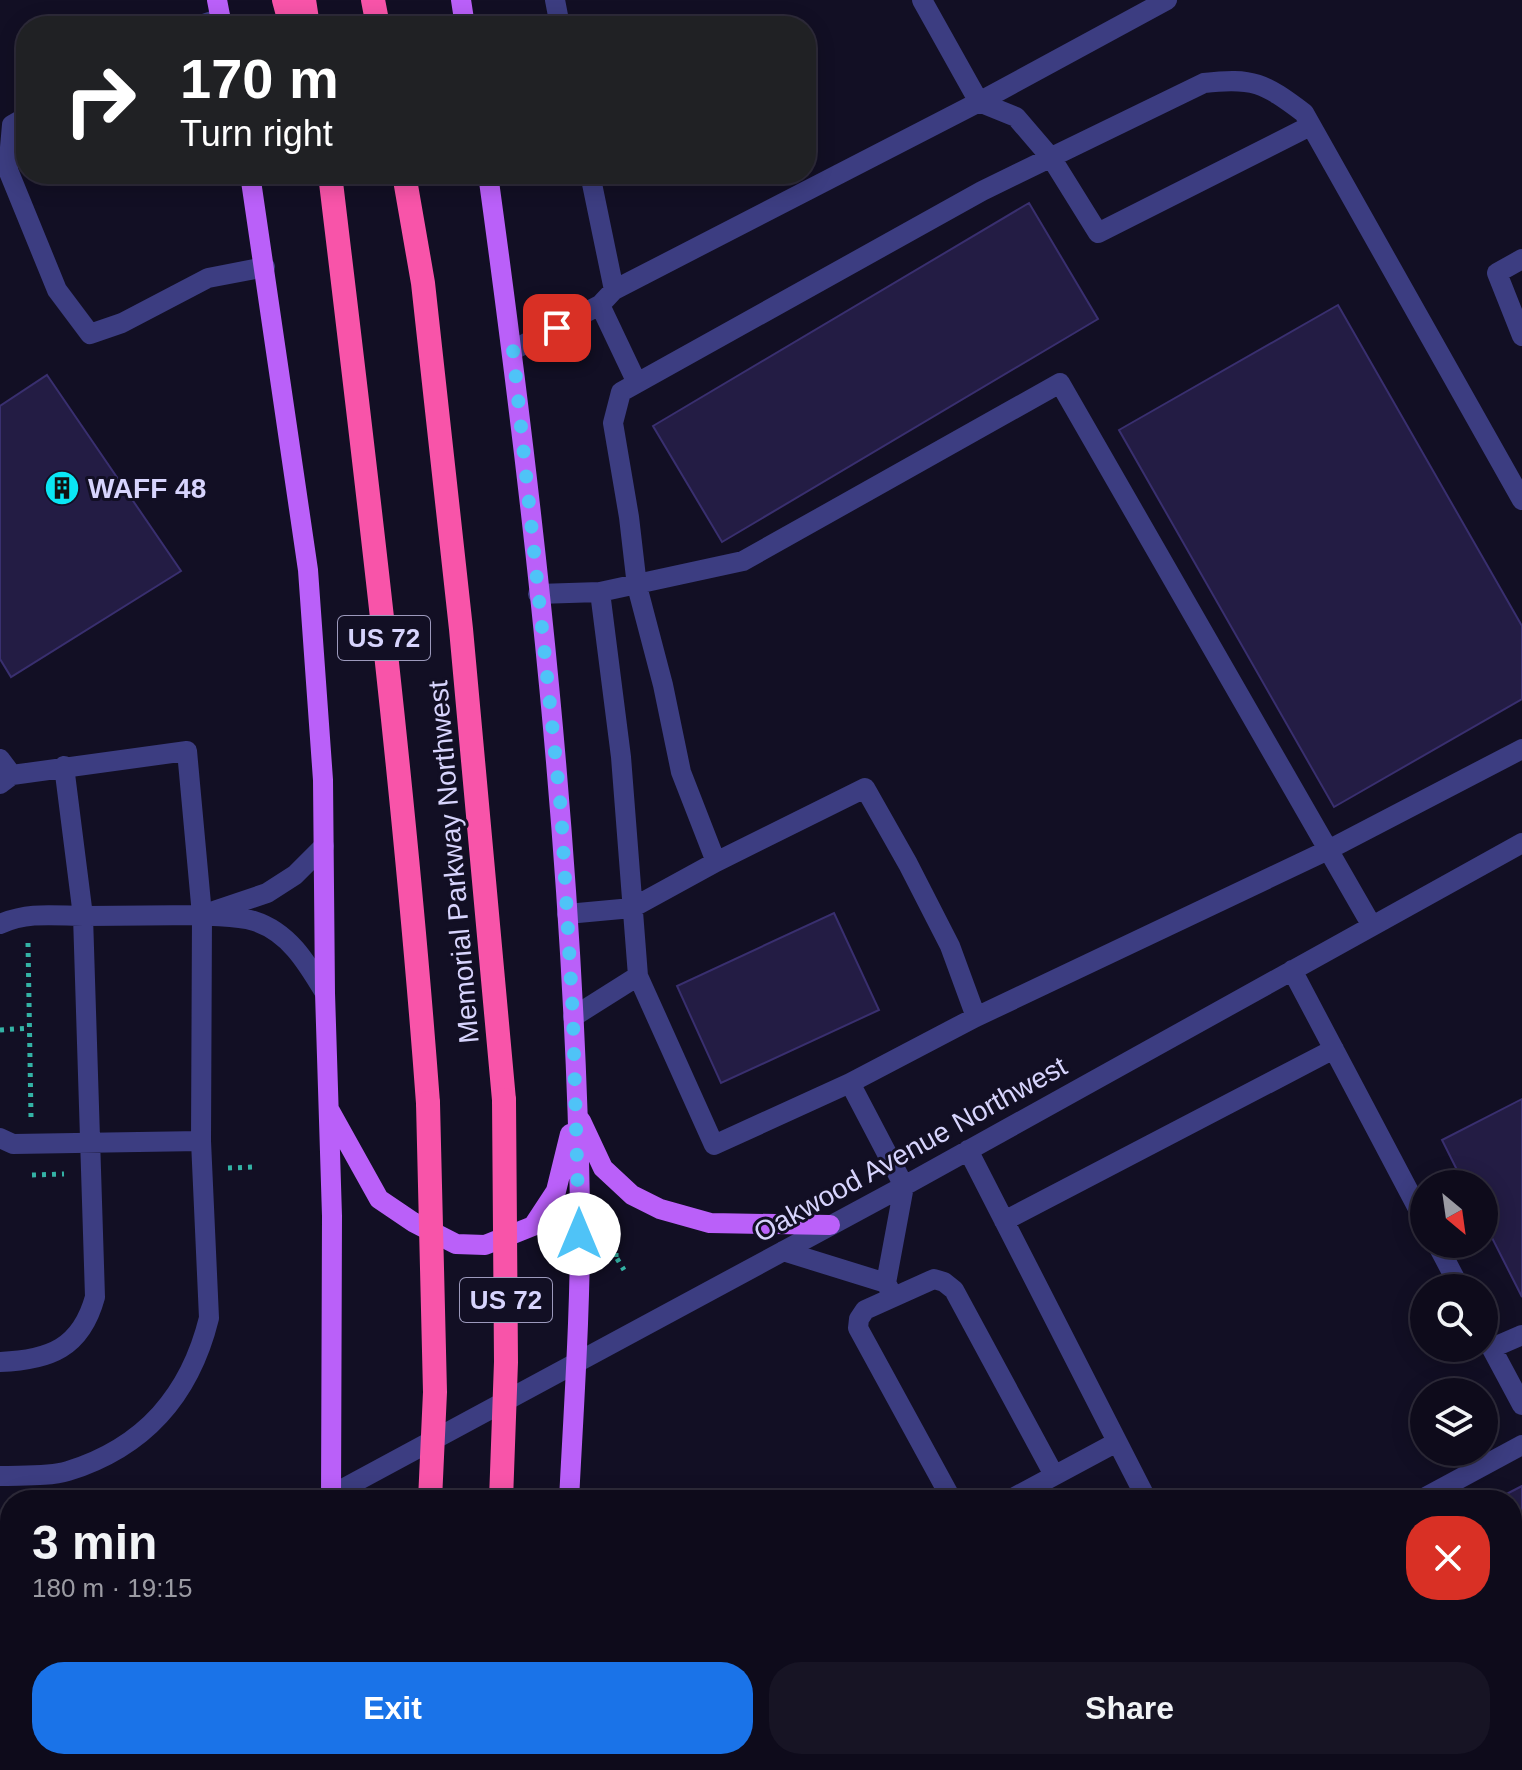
<!DOCTYPE html>
<html lang="en">
<head>
<meta charset="utf-8">
<style>
	:root { --surface:#0e0b1b; --page:#171424; --text:#f1f3f6; --muted:#9b9ba3; --line:#2e2b3a; --accent:#1a73e8 }
	body { margin:0; font-family:Helvetica,sans-serif; background:var(--page); color:var(--text); height:100vh; display:flex; flex-direction:column; font-size:30px; white-space:nowrap }
	* { box-sizing:border-box; margin:0 }
	p { font-size:26px; color:var(--muted) }
	.icon { flex:none; width:44px; height:44px; fill:none; stroke:currentColor; stroke-width:2; stroke-linecap:round; stroke-linejoin:round }
	.map { position:relative; flex:1; overflow:hidden }
	.side { position:absolute; left:0px; top:1490px; width:1522px; height:280px; display:flex; flex-direction:column; background:var(--surface); border-radius:32px 32px 0 0; box-shadow:0 4px 20px #0003,0 0 0 2px var(--line) }
	.side>* { flex:none }
	.guide { position:absolute; left:16px; top:16px; width:800px; height:168px; border-radius:32px; box-shadow:0 4px 20px #0003,0 0 0 2px var(--line); background:#202124; color:#fff; overflow:hidden }
	.needle { width:52px; rotate:151deg }
	.controls { position:absolute; left:1410px; top:1170px; display:grid; gap:16px }
	.controls a { display:grid; place-items:center; width:88px; height:88px; border-radius:50%; background:var(--surface); box-shadow:0 4px 20px #0003,0 0 0 2px var(--line); font-size:40px }
	.pin { position:absolute; display:grid; place-items:center; width:68px; height:68px; color:#fff; margin:-34px; border-radius:16px; box-shadow:0 4px 12px #0006 }
	.me { position:absolute; width:88px; margin:-44px; rotate:0deg; stroke-linejoin:round; filter:drop-shadow(0 0 6px #0008) }
	.turn { display:flex; align-items:center; gap:28px; height:168px; padding:0 32px; font-size:36px }
	.turn .icon { width:104px; height:104px; stroke-width:2.5 }
	.turn b { display:block; font-size:56px; line-height:68px }
	.round { display:grid; place-items:center; flex:none; width:84px; height:84px; border-radius:32px; background:var(--page) }
	.summary { display:flex; align-items:center; justify-content:space-between; height:136px; padding:0 32px }
	h1 { font-size:48px; font-weight:600; line-height:60px }
	.button { display:flex; gap:16px; margin-top:auto; padding:16px 32px }
	.button a { flex:1; height:92px; border-radius:32px; background:var(--accent); color:#fff; font-size:32px; font-weight:600; line-height:92px; text-align:center }
	.button a+a { background:var(--page); color:var(--text) }
	.map>svg:first-child { display:block }
</style>
</head>
<body>
<div class="map">
<svg width="1522" height="1770" viewBox="0 0 1522 1770">
	<rect width="100%" height="100%" fill="#120f24"/>
	<!-- building -->
	<path fill="#231c44" stroke="#392f6f" stroke-width="2" d="M1029,203l69,116 -376,223 -69,-116z
		M1338,305l184,321v73l-188,108 -215,-377z
		M47,375l134,196 -170,106 -11,-18v-253z
		M834,913l45,97 -158,73 -44,-97z
		M1522,1099v198l-38,-75v-38h-20l-22,-44z
		M1522,1486v284h-207l-5,-10h202v-260h-17z"/>
	<g fill="none" stroke-linecap="round" stroke-linejoin="round">
		<!-- path -->
		<path stroke="#34b2a5" stroke-width="5" stroke-dasharray="4 6" stroke-linecap="butt" d="M28,943l3,174
			M0,1030l30,-2
			M228,1168l27,-1
			M32,1175l32,-1
			M616,1257v-39
			M608,1258l8,-1 8,13
			M0,1600l8,14"/>
		<!-- minor -->
		<path stroke="#3c3d81" stroke-width="20" d="M555,0l5,26
			M922,0l57,102 37,15 36,42 46,74 212,-107
			M198,26l23,-8
			M26,117l-14,8 -4,45 49,120 33,44 32,-11 86,-45 57,-11
			M590,174l24,116
			M1522,259l-25,14 25,63
			M600,305l37,78
			M513,350l87,-45 14,-15 365,-188 188,-102
			M538,594l62,-2 143,-31 317,-178 312,543
			M0,759l12,16 -12,9
			M12,775l175,-24 15,164 -1,226
			M324,846l-29,29 -28,18 -65,22c16,2 36,1 52,6 35,11 53,42 71,72
			M716,862l-35,-90 -18,-87 -26,-99 -8,-69 -16,-94 8,-31 361,-201 222,-108c49,-6 60,0 100,30l218,387
			M567,914l65,-6 84,-46 149,-74 43,76 42,82 26,71
			M0,924c30,-13 56,-8 87,-8 39,0 77,-1 115,-1
			M1292,970l132,250
			M638,976l76,169 136,-62
			M573,1017l65,-41 -17,-219 -21,-165
			M0,1138l13,6 188,-3 8,177c-19,77 -64,129 -141,153 -20,6 -47,4 -68,5
			M968,1150l179,350
			M1004,1221l330,-172
			M1437,1244l23,44
			M783,1251l103,32
			M893,1296l-7,-13 18,-97 -54,-103 126,-66 352,-167 194,-101
			M1484,1334l38,71
			M1492,1348l30,-13
			M0,1362c50,-2 81,-14 95,-65l-12,-381 -19,-150
			M322,1500l582,-314 618,-343
			M952,1500l-94,-172 1,-9 6,-9 69,-31 10,3 10,8 100,185
			M1009,1500l108,-58
			M1420,1500l102,-55
			M0,1674l10,-6
			M650,1760l5,10
			M831,1760l5,10
			M1283,1760l5,10
			M669,1770l16,-8
			M769,1770l21,-10
			M909,1770l19,-10"/>
		<!-- major -->
		<path stroke="#ba60f9" stroke-width="20" d="M217,0l5,26
			M461,0l4,26
			M250,174l58,396 15,210 2,213 7,223 -1,284
			M488,174c47,342 86,687 92,1032 1,98 -6,196 -11,294
			M330,1111l49,88 34,23 43,22 29,1 48,-19 23,-35 14,-57
			M581,1121l22,47 29,27 28,14 50,14 120,2
			M328,1770l3,-10
			M557,1770l1,-10"/>
		<!-- highway -->
		<path stroke="#f854a9" stroke-width="24" d="M284,0l7,26
			M304,0l4,26
			M373,0l5,26
			M330,174c37,309 75,618 98,929
			M404,174l19,109 38,346 43,471
			M416,1770v-10
			M491,1770v-10"/>
		<!-- highway-bridge -->
		<path stroke="#f854a9" stroke-width="24" d="M428,1103l7,289 -5,108
			M501,1500l5,-138 -2,-262"/>
	</g>
	<g fill="none" stroke-linecap="round" stroke-linejoin="round">
		<!-- route -->
		<path stroke="#4fc3f7" stroke-width="14" stroke-dasharray="0 25.2" d="M557,328l-44,22 48,460 12,207 6,217"/>
	</g>
	<!-- icons -->
	<defs>
		<g id="building-disc" transform="scale(1.8)"><circle r="9.5" fill="#0ae6f4" stroke="#120f24"/><path d="M-4-6H4V6H1V3H-1V6H-4ZM-2.5-4.3h1.7v1.8h-1.7ZM.8-4.3h1.7v1.8H.8ZM-2.5-1h1.7V.8h-1.7ZM.8-1h1.7V.8H.8Z" fill="#111"/></g>
	</defs>
	<g fill-rule="evenodd">
		<use href="#building-disc" x="62" y="488"/>
	</g>
	<g text-anchor="middle" stroke-width="6" stroke-linejoin="round" paint-order="stroke">
		<!-- shield labels -->
		<g fill="#120f24" stroke="#9c99bc" stroke-width="2">
			<rect x="338" y="616" width="92" height="44" rx="6"/>
			<rect x="460" y="1278" width="92" height="44" rx="6"/>
		</g>
		<g font-size="26" font-weight="bold" fill="#d7d4fd">
			<text x="384" y="647">US 72</text>
			<text x="506" y="1309">US 72</text>
		</g>
		<!-- poi labels -->
		<g font-size="28" font-weight="bold" fill="#d7d4fd" stroke="#120f24" text-anchor="start">
			<text x="88" y="498">WAFF 48</text>
		</g>
		<!-- street labels -->
		<g font-size="28" fill="#d7d4fd" stroke="#120f24">
			<text transform="translate(453 862) rotate(-95)" y="10">Memorial Parkway Northwest</text>
			<text transform="translate(910 1149) rotate(-29)" y="10">Oakwood Avenue Northwest</text>
		</g>
	</g>
</svg>
<div class="controls">
<a><svg class="needle" viewBox="-14 -14 28 28"><path d="M0-13l5 13h-10z" fill="#e53935"/><path d="M0 13l5-13h-10z" fill="#9b9ba3"/></svg></a>
<a><svg class="icon" aria-label="search" viewBox="0 0 24 24"><circle cx="10" cy="10" r="6"/><path d="M15 15l6 6"/></svg></a>
<a><svg class="icon" aria-label="layers" viewBox="0 0 24 24"><path d="M12 4l9 5-9 5-9-5zM3 14l9 5 9-5"/></svg></a>
</div>
<div class="pin" style="left:557px;top:328px;background:#d93025"><svg class="icon" aria-label="arrive" viewBox="0 0 24 24"><path d="M6 21V4h12l-3 4 3 4H6"/></svg></div>
<svg class="me" style="left:579px;top:1234px" viewBox="-20 -20 40 40"><circle r="19" fill="#fff"/><path d="M0-13L10 11 0 6-10 11z" fill="#4fc3f7"/></svg>
<div class="guide">
<div class="turn"><svg class="icon" aria-label="right" viewBox="0 0 24 24"><path d="M7 20v-9h11M14 6l5 5-5 5"/></svg><div><b>170 m</b>Turn right</div></div>
</div>
<section class="side">
<div class="summary"><div><h1>3 min</h1><p>180 m · 19:15</p></div><a class="round" style="background:#d93025;color:#fff"><svg class="icon" aria-label="close" viewBox="0 0 24 24"><path d="M6 6l12 12M18 6L6 18"/></svg></a></div>
<div class="button"><a>Exit</a><a>Share</a></div>
</section>
</div>
</body>
</html>
